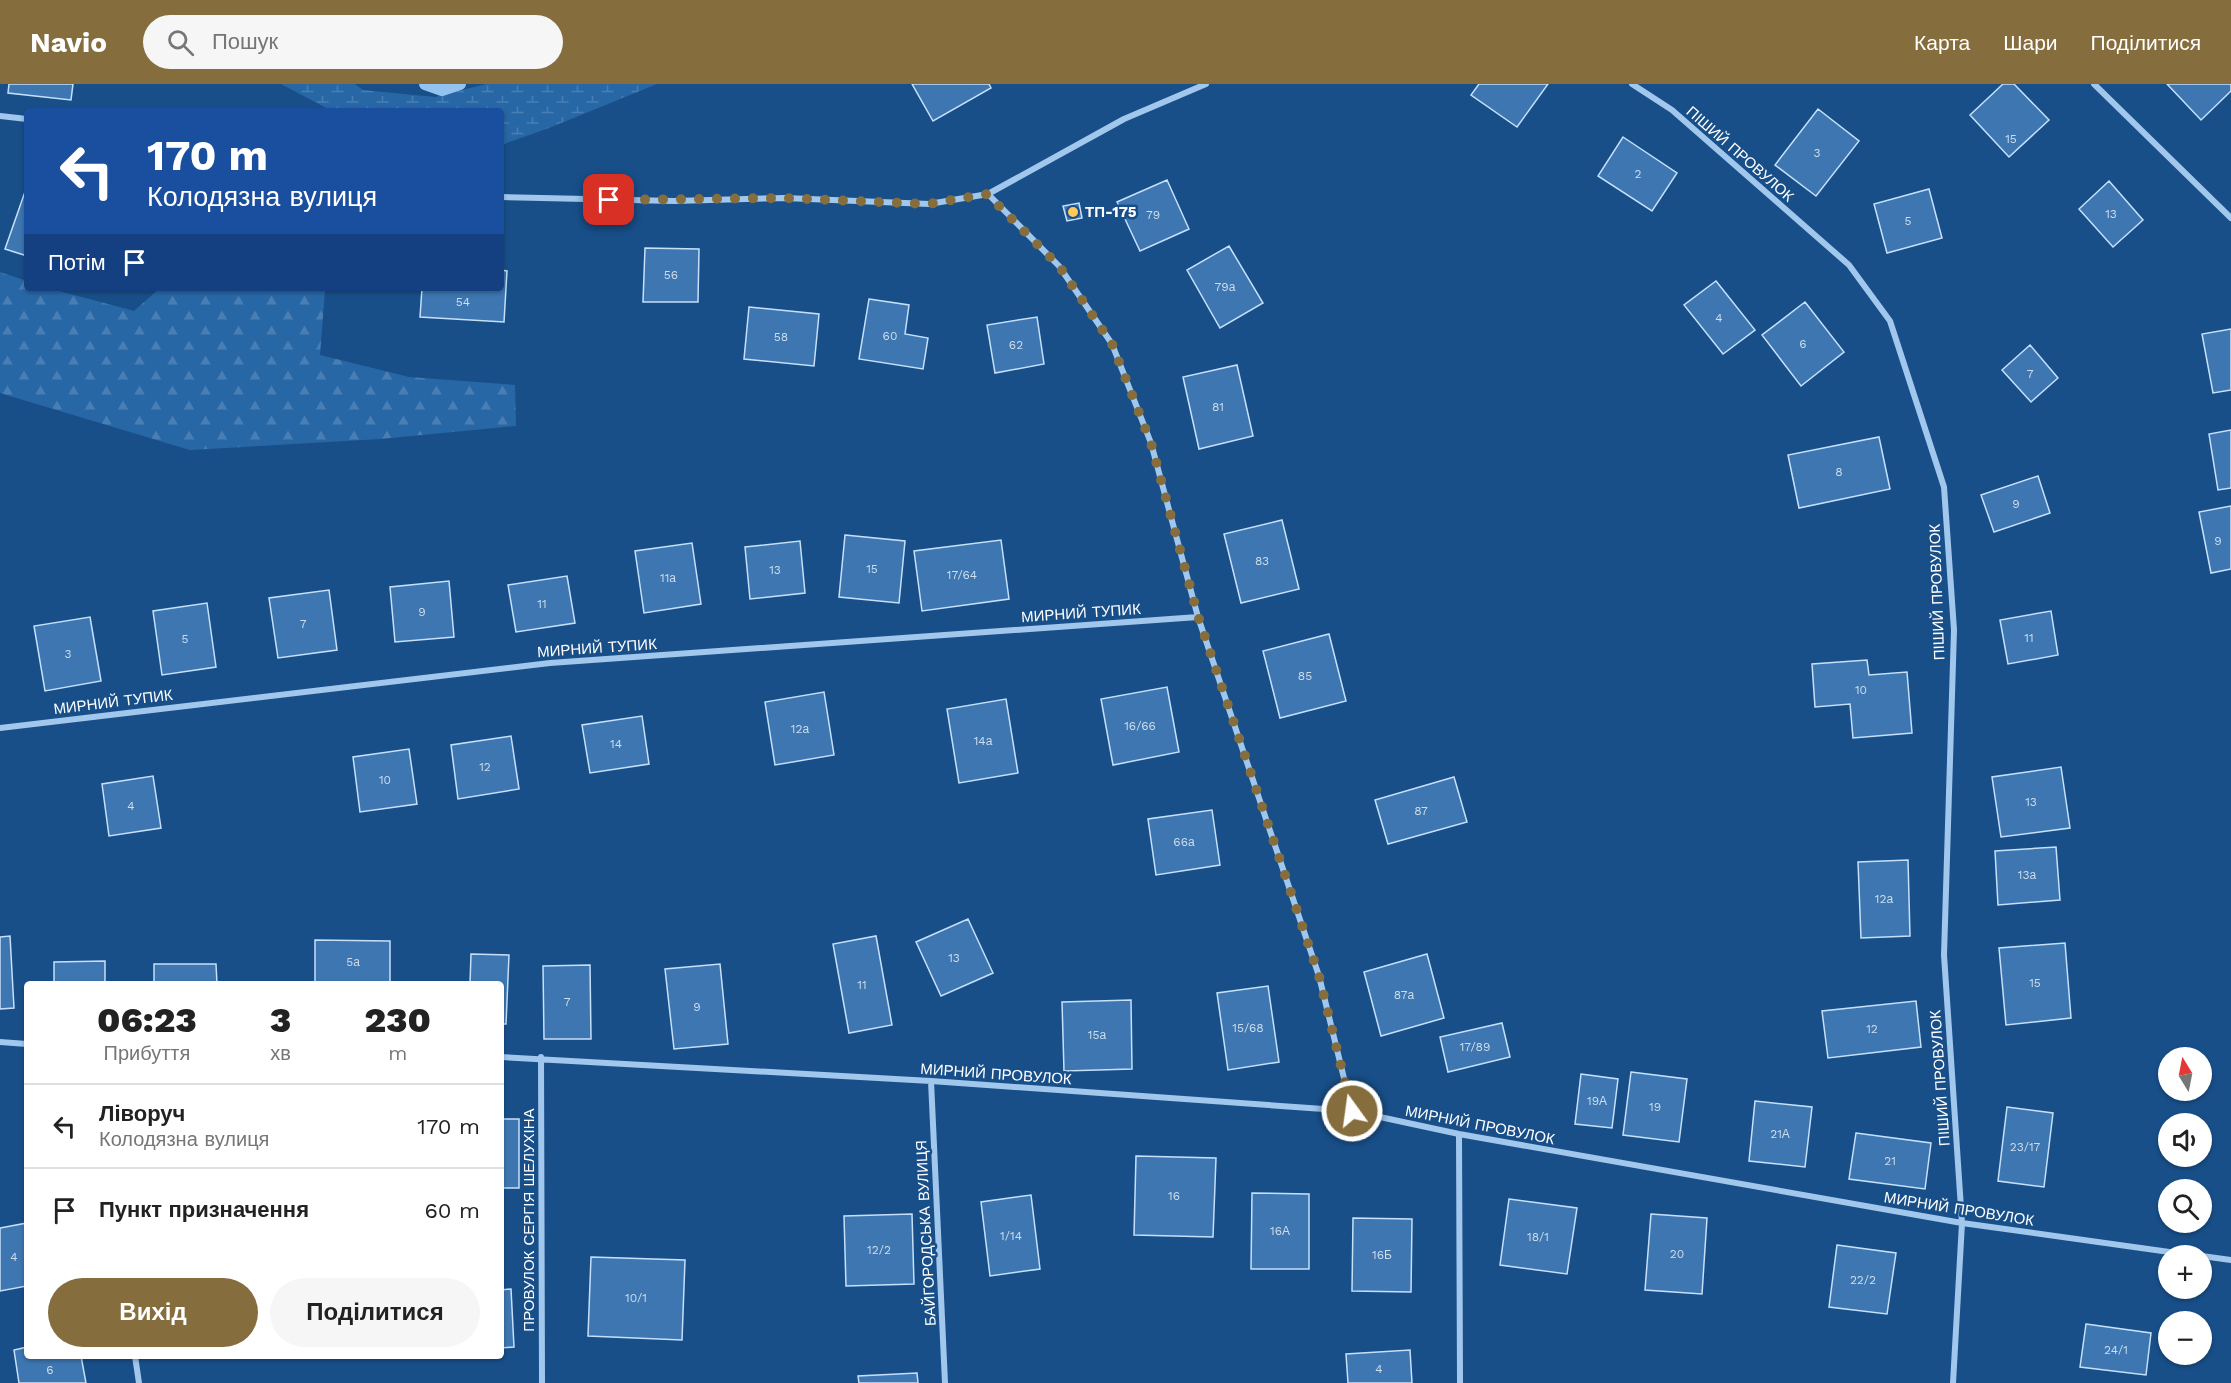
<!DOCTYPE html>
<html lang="uk">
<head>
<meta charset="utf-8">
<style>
	:root { --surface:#fff; --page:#f6f6f6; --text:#222; --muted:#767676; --line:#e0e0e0; --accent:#856d3d }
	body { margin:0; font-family:"Work Sans",sans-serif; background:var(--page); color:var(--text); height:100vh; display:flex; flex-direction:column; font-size:22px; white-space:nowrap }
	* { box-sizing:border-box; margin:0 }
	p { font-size:20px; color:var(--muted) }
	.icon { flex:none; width:33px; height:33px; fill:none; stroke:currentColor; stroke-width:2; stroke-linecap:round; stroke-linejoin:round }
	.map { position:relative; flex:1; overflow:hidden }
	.sheet { position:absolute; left:24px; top:897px; width:480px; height:378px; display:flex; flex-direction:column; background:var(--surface); border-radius:6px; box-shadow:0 2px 4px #0004 }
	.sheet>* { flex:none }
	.top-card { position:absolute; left:24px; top:24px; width:480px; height:183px; border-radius:6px; box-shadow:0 2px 4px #0004; background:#1a4fa0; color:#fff; overflow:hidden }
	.needle { width:39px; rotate:350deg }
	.tools { position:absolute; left:2158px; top:963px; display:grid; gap:12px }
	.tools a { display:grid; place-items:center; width:54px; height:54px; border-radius:50%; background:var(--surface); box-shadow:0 2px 4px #0004; font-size:30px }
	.pin { position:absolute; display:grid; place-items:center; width:51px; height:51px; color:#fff; margin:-26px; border-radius:12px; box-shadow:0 3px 9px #0006 }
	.me { position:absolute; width:66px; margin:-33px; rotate:346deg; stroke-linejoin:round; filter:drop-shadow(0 0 4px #0008) }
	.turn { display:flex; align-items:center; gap:21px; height:126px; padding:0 24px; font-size:27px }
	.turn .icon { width:78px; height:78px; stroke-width:2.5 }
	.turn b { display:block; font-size:42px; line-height:51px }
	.then { display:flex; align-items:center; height:57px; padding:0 24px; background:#0003; gap:12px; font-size:22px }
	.eta { display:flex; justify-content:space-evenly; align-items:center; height:102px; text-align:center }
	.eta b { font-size:36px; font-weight:800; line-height:42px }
	.button { display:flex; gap:12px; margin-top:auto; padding:12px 24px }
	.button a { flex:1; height:69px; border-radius:36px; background:var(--accent); color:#fff; font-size:24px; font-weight:800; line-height:69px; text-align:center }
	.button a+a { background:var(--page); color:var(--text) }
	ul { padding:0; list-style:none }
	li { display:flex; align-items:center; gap:18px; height:84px; padding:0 24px; border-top:2px solid var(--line) }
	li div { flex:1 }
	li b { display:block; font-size:22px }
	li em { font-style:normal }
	header { display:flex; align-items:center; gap:36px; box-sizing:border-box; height:84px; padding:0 30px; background:var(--accent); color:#fff }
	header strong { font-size:28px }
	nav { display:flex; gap:33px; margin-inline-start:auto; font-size:21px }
	.search { width:420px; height:54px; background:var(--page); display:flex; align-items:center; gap:15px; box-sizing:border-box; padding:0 21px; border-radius:33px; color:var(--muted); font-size:22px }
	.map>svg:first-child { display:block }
</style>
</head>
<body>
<header>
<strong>Navio</strong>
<div class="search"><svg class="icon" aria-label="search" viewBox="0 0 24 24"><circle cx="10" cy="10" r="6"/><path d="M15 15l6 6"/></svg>Пошук</div>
<nav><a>Карта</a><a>Шари</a><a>Поділитися</a></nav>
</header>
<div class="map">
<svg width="2231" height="1299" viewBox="0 0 2231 1299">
	<defs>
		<pattern id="forest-firs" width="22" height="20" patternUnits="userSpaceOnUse" patternTransform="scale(1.5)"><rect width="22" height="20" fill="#2867a6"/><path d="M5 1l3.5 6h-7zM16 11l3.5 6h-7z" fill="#487eb3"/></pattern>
		<pattern id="wetland-marsh" width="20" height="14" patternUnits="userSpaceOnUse" patternTransform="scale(1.5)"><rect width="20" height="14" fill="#2867a6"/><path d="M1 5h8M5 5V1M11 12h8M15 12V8" fill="none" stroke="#487eb3"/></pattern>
	</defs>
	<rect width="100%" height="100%" fill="#184f89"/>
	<!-- forest -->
	<path fill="url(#forest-firs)" d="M0,188l27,9v7h21l86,23 26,-23 165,2 -5,65 89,22 106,8 1,41 -136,13 -190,11 -190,-57z"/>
	<!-- wetland -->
	<path fill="url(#wetland-marsh)" d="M281,0h74l8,6 72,7 51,-13h171l-108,44 -48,17v-34h-169z"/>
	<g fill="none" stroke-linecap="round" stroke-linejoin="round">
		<!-- stream -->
		<path stroke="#93c3f0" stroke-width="12" d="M425,0l17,6 18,-6"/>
	</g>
	<!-- building -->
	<path fill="#3d76b0" stroke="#c6e0fa" stroke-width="1.5" d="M9,0h64l-2,16 -63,-7z
		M912,0h77l2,4 -58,33z
		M1479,0h69l-31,43 -46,-32z
		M2003,0h11l35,36 -40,37 -39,-42z
		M2167,0h64v7l-30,29z
		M1818,25l41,32 -43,55 -41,-31z
		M1623,53l54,36 -25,38 -54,-35z
		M1167,96l22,49 -49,22 -23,-49z
		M2109,97l34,39 -30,27 -34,-38z
		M27,102v70l-22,-7z
		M1929,105l13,49 -55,15 -13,-49z
		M1079,119l3,15 -15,3 -4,-15z
		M1229,162l34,57 -43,25 -33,-58z
		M645,164l54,1 -1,53h-55z
		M501,186l6,1 -3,51 -84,-5 2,-29h79z
		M1716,197l39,49 -32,24 -39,-49z
		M869,215l40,6 -4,29 23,4 -5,31 -64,-10z
		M1805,218l39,50 -43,34 -39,-51z
		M749,223l70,7 -5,52 -70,-7z
		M1037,233l7,47 -49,9 -8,-48z
		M2231,245v61l-18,3 -11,-59z
		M2030,261l28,33 -27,24 -29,-32z
		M1237,281l16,71 -54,13 -16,-72z
		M2231,346v58l-13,2 -9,-56z
		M1879,353l11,52 -91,19 -11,-53z
		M2038,392l12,37 -56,19 -13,-37z
		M2231,422v63l-20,4 -12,-61z
		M1282,436l17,69 -58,14 -17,-69z
		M845,451l60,6 -6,62 -60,-6z
		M1001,456l8,59 -87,12 -8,-60z
		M800,457l5,52 -55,6 -5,-52z
		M692,459l9,61 -57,9 -9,-62z
		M567,492l8,47 -59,9 -8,-47z
		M449,497l5,56 -59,5 -5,-55z
		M329,506l8,60 -59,8 -9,-60z
		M207,519l9,64 -54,8 -9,-64z
		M2051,527l7,44 -50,9 -8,-44z
		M90,533l11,64 -56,10 -11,-65z
		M1329,550l17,67 -66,17 -17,-67z
		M1867,576l2,15 38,-3 5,61 -59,5 -3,-34 -35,3 -3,-43z
		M1167,603l12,65 -66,13 -12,-66z
		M824,608l10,63 -59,10 -10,-63z
		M1006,615l12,74 -59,10 -12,-74z
		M642,632l7,48 -59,9 -8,-48z
		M511,652l8,53 -61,10 -7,-54z
		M409,665l8,55 -57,8 -7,-55z
		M2061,683l9,61 -69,9 -9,-60z
		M153,692l8,52 -52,8 -7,-52z
		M1454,693l13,45 -79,22 -13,-44z
		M1212,726l8,55 -64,10 -8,-56z
		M2056,763l4,53 -62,5 -3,-54z
		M1908,776l2,76 -49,2 -3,-76z
		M968,835l25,54 -52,23 -25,-54z
		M10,852l4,72 -14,1v-72z
		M876,852l16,89 -43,8 -16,-89z
		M315,856l75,1v43h-75z
		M2065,859l6,75 -65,7 -7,-77z
		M471,870l38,1 -3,69h-5v-40h-31z
		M1427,870l17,64 -63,18 -17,-64z
		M105,877v23h-51v-22z
		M154,880h62l1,20h-63z
		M720,880l8,80 -54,5 -9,-80z
		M590,881l1,74h-47l-1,-73z
		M1268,902l11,76 -51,8 -11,-77z
		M1131,916l1,69 -68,2 -2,-69z
		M1916,917l5,46 -93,11 -6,-47z
		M1502,939l8,34 -62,15 -8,-35z
		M1631,988l56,7 -8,63 -56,-7z
		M1581,990l37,5 -6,49 -37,-4z
		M1755,1017l57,6 -7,60 -56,-6z
		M2007,1023l46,6 -9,74 -46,-6z
		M501,1035h18v69h-18z
		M1856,1049l75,10 -6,46 -76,-10z
		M1136,1072l80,2 -3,79 -79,-2z
		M1252,1109l57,1v75h-58z
		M1031,1111l9,74 -50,7 -9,-74z
		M1509,1115l68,9 -10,66 -67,-9z
		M912,1130l2,70 -68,2 -2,-70z
		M1651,1130l56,4 -5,76 -57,-4z
		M1353,1134l59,1 -1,73 -59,-1z
		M27,1139v63l-27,5v-63z
		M1837,1161l59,8 -9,61 -58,-7z
		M591,1173l94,3 -3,80 -94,-4z
		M511,1205l3,58 -13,1v-58z
		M2086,1240l65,9 -5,42 -66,-8z
		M27,1263v9h54l5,27h-67l-5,-33z
		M1410,1266l2,33h-64l-2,-29z
		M917,1289l1,10h-59l-1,-7z"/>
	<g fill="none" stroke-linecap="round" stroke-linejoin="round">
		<!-- street -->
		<path stroke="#a1c7ed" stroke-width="6" d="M1632,0l40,26 177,155 41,56 54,166 10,143 -10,325 18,268 -9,160
			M2094,0l137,134
			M0,32l27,3
			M988,110l71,72 53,78 39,99 47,174 121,359 33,135
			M501,113l173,4 111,-3 144,6 59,-10 136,-75 82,-35
			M0,644l550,-65 648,-46
			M0,958l27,2
			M501,973l430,24 421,30 107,23 503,89 236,33
			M541,973l1,326
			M931,997l14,302
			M1459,1050l1,249
			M2202,1172l29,4
			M135,1272l4,27"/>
	</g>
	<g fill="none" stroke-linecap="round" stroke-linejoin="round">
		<!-- route -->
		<path stroke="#856d3d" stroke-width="10" stroke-dasharray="0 18" d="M609,116l176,-2 144,6 58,-10 72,72 53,78 39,99 47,173 121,360 33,135"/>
	</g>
	<!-- markers -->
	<circle fill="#ffc85d" stroke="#184f89" stroke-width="2" cx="1073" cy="128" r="6"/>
	<g text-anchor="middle" stroke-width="5" stroke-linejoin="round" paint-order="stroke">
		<!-- number labels -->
		<g font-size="12" fill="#ceddeb">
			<text x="2011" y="59">15</text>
			<text x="1817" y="73">3</text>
			<text x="1638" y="94">2</text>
			<text x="2111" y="134">13</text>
			<text x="1153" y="135">79</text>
			<text x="1908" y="141">5</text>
			<text x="671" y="195">56</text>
			<text x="1225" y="207">79а</text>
			<text x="463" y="222">54</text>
			<text x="1719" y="238">4</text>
			<text x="890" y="256">60</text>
			<text x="781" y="257">58</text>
			<text x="1803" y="264">6</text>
			<text x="1016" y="265">62</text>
			<text x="2030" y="294">7</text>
			<text x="1218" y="327">81</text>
			<text x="1839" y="392">8</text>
			<text x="2016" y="424">9</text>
			<text x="2218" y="461">9</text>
			<text x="1262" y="481">83</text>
			<text x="872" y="489">15</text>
			<text x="775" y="490">13</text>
			<text x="962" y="495">17/64</text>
			<text x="668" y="498">11а</text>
			<text x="542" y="524">11</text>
			<text x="422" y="532">9</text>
			<text x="303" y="544">7</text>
			<text x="2029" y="558">11</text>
			<text x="185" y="559">5</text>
			<text x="68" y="574">3</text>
			<text x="1305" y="596">85</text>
			<text x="1861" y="610">10</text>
			<text x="1140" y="646">16/66</text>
			<text x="800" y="649">12а</text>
			<text x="983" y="661">14а</text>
			<text x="616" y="664">14</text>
			<text x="485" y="687">12</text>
			<text x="385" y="700">10</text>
			<text x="2031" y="722">13</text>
			<text x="131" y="726">4</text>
			<text x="1421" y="731">87</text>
			<text x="1184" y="762">66а</text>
			<text x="2027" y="795">13а</text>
			<text x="1884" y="819">12а</text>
			<text x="954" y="878">13</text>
			<text x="353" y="882">5а</text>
			<text x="2035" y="903">15</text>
			<text x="862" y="905">11</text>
			<text x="1404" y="915">87а</text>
			<text x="567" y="922">7</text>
			<text x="697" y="927">9</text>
			<text x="1248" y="948">15/68</text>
			<text x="1872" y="949">12</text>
			<text x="1097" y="955">15а</text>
			<text x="1475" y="967">17/89</text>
			<text x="1597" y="1021">19А</text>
			<text x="1655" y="1027">19</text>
			<text x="1780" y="1054">21А</text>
			<text x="2025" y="1067">23/17</text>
			<text x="1890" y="1081">21</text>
			<text x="1174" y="1116">16</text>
			<text x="1280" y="1151">16А</text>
			<text x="1011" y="1156">1/14</text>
			<text x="1538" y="1157">18/1</text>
			<text x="879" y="1170">12/2</text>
			<text x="1677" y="1174">20</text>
			<text x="1382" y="1175">16Б</text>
			<text x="14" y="1177">4</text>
			<text x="1863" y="1200">22/2</text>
			<text x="636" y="1218">10/1</text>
			<text x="2116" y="1270">24/1</text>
			<text x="1379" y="1289">4</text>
			<text x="50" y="1290">6</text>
		</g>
		<!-- street labels -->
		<g font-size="15" fill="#fff" stroke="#184f89">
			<text transform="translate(1740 70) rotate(41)" y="5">ПІШИЙ ПРОВУЛОК</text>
			<text transform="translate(1937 508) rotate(-92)" y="5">ПІШИЙ ПРОВУЛОК</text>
			<text transform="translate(1081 529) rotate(-4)" y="5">МИРНИЙ ТУПИК</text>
			<text transform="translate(597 564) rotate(-4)" y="5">МИРНИЙ ТУПИК</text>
			<text transform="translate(113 618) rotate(-7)" y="5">МИРНИЙ ТУПИК</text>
			<text transform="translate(996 990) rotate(4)" y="5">МИРНИЙ ПРОВУЛОК</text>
			<text transform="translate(1940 994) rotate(-94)" y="5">ПІШИЙ ПРОВУЛОК</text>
			<text transform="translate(1480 1041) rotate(11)" y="5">МИРНИЙ ПРОВУЛОК</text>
			<text transform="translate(1959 1125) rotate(9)" y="5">МИРНИЙ ПРОВУЛОК</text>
			<text transform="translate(529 1136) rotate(-90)" y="5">ПРОВУЛОК СЕРГІЯ ШЕЛУХІНА</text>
			<text transform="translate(926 1149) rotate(-93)" y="5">БАЙГОРОДСЬКА ВУЛИЦЯ</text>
		</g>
		<!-- poi labels -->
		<g font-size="15" font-weight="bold" fill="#fff" stroke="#184f89" text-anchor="start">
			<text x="1085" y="133">ТП-175</text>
		</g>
	</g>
</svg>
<div class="tools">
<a><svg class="needle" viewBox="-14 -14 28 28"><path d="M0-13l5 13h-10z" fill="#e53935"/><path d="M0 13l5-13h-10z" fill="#767676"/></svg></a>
<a><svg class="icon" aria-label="sound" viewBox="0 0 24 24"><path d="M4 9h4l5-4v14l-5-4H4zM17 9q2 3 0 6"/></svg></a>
<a><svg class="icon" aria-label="search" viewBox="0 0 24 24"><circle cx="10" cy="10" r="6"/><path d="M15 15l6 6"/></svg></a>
<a>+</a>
<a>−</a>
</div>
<div class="pin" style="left:609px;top:116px;background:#d93025"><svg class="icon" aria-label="arrive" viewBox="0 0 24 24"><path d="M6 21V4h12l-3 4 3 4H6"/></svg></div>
<svg class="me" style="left:1352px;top:1027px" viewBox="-20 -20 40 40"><circle r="17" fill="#856d3d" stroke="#fff" stroke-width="3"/><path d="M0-11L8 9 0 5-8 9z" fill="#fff"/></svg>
<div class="top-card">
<div class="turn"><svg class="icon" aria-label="left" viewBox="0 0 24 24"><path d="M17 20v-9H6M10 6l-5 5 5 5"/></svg><div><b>170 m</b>Колодязна вулиця</div></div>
<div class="then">Потім<svg class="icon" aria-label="arrive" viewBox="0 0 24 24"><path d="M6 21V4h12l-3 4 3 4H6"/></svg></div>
</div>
<section class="sheet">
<div class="eta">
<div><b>06:23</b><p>Прибуття</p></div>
<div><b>3</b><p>хв</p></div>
<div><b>230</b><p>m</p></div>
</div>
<ul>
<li><svg class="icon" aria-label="left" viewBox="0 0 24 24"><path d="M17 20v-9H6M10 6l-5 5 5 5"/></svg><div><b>Ліворуч</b><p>Колодязна вулиця</p></div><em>170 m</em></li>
<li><svg class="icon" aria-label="arrive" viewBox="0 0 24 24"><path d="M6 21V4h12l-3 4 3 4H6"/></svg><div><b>Пункт призначення</b></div><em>60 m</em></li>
</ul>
<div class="button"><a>Вихід</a><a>Поділитися</a></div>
</section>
</div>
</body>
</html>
